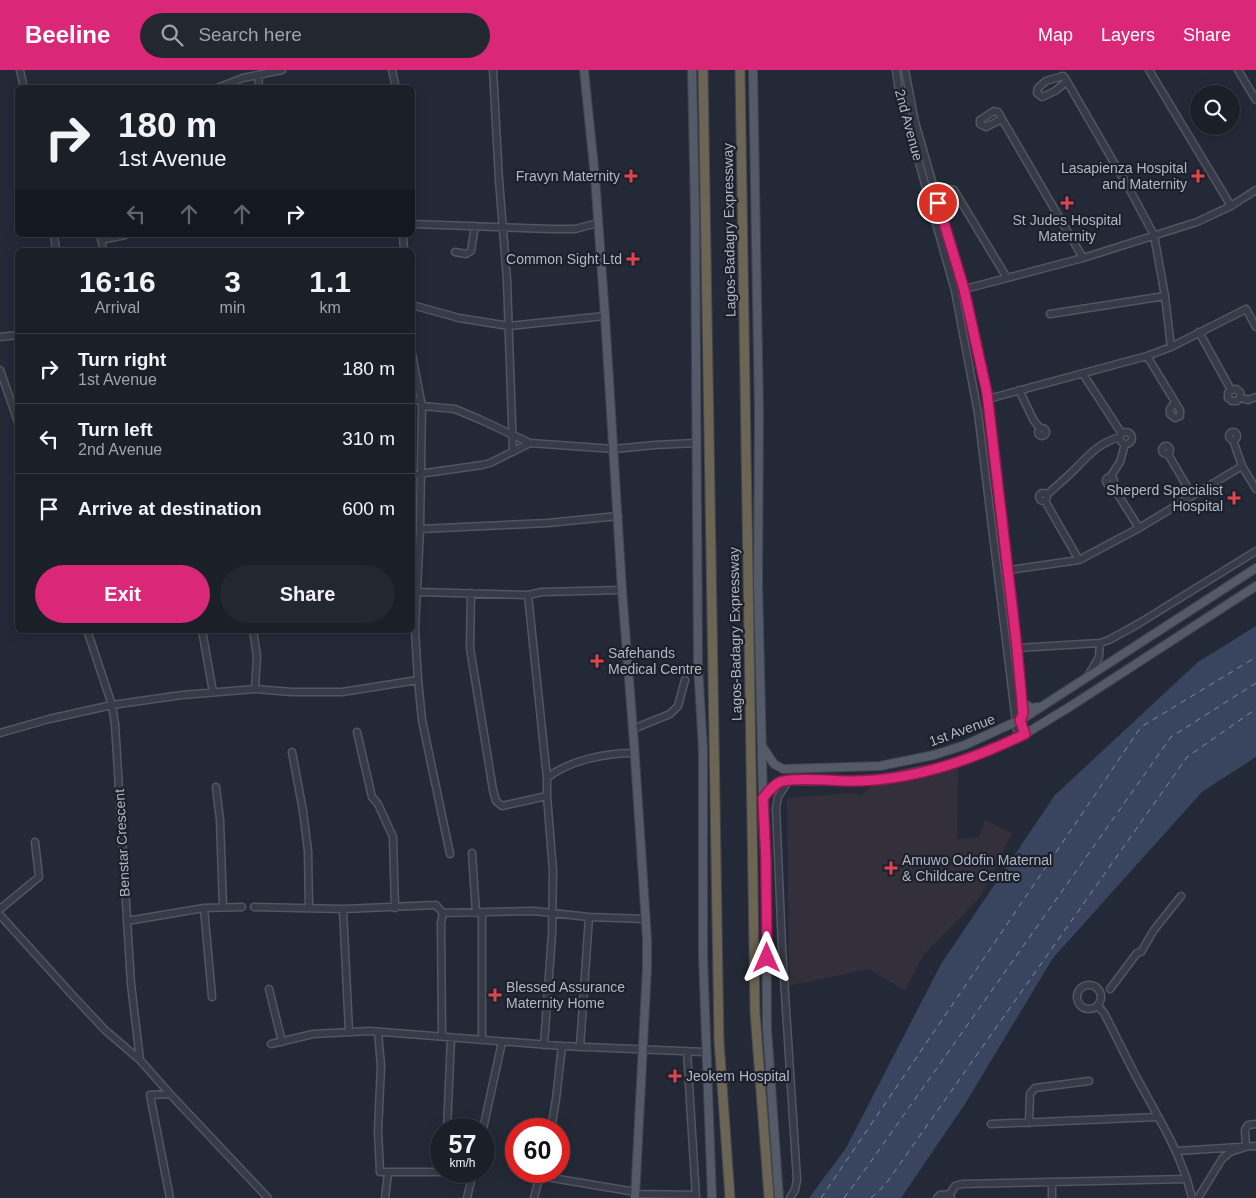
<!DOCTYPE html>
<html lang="en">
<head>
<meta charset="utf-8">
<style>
	:root { --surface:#1a1f28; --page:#232730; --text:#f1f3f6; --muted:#9fa2a8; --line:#383d45; --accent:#db2777 }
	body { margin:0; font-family:Arial,sans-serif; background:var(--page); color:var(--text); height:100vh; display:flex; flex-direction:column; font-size:19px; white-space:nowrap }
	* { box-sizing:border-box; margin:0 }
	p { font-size:16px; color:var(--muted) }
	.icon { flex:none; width:28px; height:28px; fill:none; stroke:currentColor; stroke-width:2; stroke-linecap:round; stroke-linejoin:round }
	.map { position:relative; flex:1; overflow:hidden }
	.sheet { position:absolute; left:15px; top:178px; width:400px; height:385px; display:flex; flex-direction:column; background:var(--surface); border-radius:8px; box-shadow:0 2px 12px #0003,0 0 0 1px var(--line) }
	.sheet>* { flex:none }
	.hud { position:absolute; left:15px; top:15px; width:400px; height:152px; border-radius:8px; box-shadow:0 2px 12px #0003,0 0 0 1px var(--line); background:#1a1f28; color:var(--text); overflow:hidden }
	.fabs { position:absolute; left:1190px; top:15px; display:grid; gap:10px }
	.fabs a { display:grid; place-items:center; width:50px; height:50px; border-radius:50%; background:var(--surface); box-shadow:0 2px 12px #0003,0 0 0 1px var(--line); font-size:25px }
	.speed { position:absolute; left:430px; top:1048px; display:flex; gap:10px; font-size:25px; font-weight:700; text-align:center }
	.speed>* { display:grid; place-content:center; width:65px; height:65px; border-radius:50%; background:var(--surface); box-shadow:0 2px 12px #0003,0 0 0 1px var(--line); line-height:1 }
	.speed small { font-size:12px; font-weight:400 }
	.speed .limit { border:8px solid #d22; background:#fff; color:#111 }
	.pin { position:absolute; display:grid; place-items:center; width:42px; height:42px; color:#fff; margin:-21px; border:2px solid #fff; border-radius:50%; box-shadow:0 1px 5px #0007 }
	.me { position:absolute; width:55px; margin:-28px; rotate:0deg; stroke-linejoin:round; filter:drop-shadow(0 0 4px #0008) }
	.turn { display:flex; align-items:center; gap:18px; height:105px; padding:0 20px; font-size:22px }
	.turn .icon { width:65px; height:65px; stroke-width:2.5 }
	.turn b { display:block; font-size:35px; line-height:42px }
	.lanes { display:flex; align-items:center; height:48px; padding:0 20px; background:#0003; justify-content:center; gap:25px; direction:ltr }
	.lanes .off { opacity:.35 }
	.eta { display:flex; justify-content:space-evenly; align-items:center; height:85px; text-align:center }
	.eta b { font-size:30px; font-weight:600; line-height:35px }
	.action { display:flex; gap:10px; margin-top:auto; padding:10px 20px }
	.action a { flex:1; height:58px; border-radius:30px; background:var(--accent); color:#fff; font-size:20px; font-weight:600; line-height:58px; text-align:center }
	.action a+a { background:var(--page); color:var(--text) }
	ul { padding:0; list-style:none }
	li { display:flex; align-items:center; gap:15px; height:70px; padding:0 20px; border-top:1px solid var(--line) }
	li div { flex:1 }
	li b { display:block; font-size:19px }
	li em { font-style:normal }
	header { display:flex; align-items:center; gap:30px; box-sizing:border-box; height:70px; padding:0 25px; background:var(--accent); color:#fff }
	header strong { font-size:24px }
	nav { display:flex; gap:28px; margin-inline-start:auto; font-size:18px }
	.search { width:350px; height:45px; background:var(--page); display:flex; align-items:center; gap:12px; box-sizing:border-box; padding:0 18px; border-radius:28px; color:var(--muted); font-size:19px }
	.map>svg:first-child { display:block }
</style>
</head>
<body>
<header>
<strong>Beeline</strong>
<div class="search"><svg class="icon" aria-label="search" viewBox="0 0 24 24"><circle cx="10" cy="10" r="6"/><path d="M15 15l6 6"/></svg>Search here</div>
<nav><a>Map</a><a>Layers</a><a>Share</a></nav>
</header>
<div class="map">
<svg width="1256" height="1128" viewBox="0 0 1256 1128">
	<rect width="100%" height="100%" fill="#232936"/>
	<!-- medical -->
	<path fill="#33303b" d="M958,696l-1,73 22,-2 6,-17 27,13 -31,63 -57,58 -19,37 -36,-22 -80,17 -2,-188 65,-5 8,3 13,-11 10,-1 -1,-4h21z"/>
	<!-- water -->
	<path fill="#39445e" d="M1256,556v131l-54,35 -149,166 -88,146 -64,94h-92l37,-50 95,-184 114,-169 143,-133z"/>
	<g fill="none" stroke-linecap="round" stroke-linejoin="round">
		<!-- ferry -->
		<path stroke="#7b89a9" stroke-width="1" stroke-dasharray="6 5" stroke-linecap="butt" d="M821,1128l320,-471 115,-70
			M844,1128l23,-31 304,-430 85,-54
			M871,1128l14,-13 302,-428 69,-48"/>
		<!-- minor casing -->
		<g stroke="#515661" stroke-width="9">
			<path id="minor" d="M20,0l4,18
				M392,0l4,18
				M493,0l6,110 8,100 6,172
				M896,0l3,21 56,200 23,122 38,309 -3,2 4,5 2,8
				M905,0l10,52 48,167 24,104 30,255 6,66 -3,7 5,13
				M1149,0l82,136
				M1238,0l18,30
				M258,5l1,13
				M1066,12l-11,9 -13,6 -5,-4 1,-5 8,-7 17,-5 2,2 66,114 23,43 11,61 6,51
				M217,18l26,-10 39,-8
				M1002,49l-16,8 -6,-3v-4l14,-9 4,1 4,7 81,139
				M932,116l22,4 53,88
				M412,154l139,5h24l23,-6
				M54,165l2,15
				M101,165l2,15
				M403,165l1,15
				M101,170l24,-5
				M455,182l11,2 5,-3 4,-25
				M961,220l122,-32 114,-36 34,-16 25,-16
				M412,235l47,13 50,8 96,-10
				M1050,244l115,-18
				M1199,262l32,58
				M0,267l18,-2
				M412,284l10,52 -2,123 -5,101 3,50 4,40 28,134
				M1147,286l33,54v6l-5,2 -5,-4v-5l5,-7
				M0,300l18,52
				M1083,304l39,60
				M1019,320l15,31 6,7
				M1240,327l-3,4h-5l-4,-3v-5l3,-3 5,-1 4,3v5l8,3 8,-3
				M988,329l159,-43 24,-9 75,-38 10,18
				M412,331l8,-1
				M422,336l33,3 26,11 49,23
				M1038 362a4 4 0 1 1 8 0a4 4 0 1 1-8 0Z
				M1229 366a4 4 0 1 1 8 0a4 4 0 1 1-8 0Z
				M1120 368a6 6 0 1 1 12 0a6 6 0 1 1-12 0Z
				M1233,370l9,26 14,23
				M1162 380a4 4 0 1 1 8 0a4 4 0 1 1-8 0Z
				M1168,384l24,41
				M412,405l70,-10 8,-2 40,-20 84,6 41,-4 41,-2
				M1111,406l9,-14 5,-18
				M1106 411a4 4 0 1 1 8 0a4 4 0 1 1-8 0Z
				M1112,415l27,43
				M1039 427a4 4 0 1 1 8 0a4 4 0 1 1-8 0Z
				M1047,425c8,-8 17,-15 26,-24 15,-15 25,-28 47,-34
				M1045,431l34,59
				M420,459l128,-6 70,-7
				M1009,500l70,-10 60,-32 103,-62
				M417,522l111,3 14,-3 80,-2
				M471,523l-1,55 23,142 3,11 6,5 45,-10v-18l-19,-183
				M87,560l25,75 3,19 16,260 9,76
				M202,560l11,62
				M253,560l4,26 -2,33
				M1017,578l83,-5 9,-3 29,-16 118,-73
				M1088,606l11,-19 1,-14
				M633,659l37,-15 8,-8 7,-26
				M357,662l15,65 6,7 15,33 2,71
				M0,663l49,-14 63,-14 70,-10 73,-6 37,3h50l76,-12
				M292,682l11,59 5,40 1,56
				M547,708c23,-18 59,-25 87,-25
				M789,710l-11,17 -2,11 6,139 15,233 -2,10 -5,8
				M216,717l4,33 3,87
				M472,783l4,60
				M254,837l89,2 93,-4 7,8 91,-2 55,6 57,2
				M204,838l8,89
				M0,839l39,-32 -4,-35
				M343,839l6,123
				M0,845l75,83 30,32 35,30 30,34 98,104
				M127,851l77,-13 38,-1
				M1077 927a12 12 0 1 1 24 0a12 12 0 1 1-24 0Z
				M269,919l13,53
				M1110,919l27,-36 4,-1 13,-22 27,-34
				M1098,936l6,7c13,25 25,51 39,76 20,37 39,67 49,109
				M378,962l3,34 -3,64 2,42h65l28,3
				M442,966l-1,-113 2,-10
				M482,970v-127
				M271,974l42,-10 57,-3 192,15 143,6
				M544,975l8,-111 1,-63 -6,-75
				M580,977l9,-130
				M687,981l9,147
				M1029,1053l1,-29 5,-6 54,-7
				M991,1054l167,-7
				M447,1059l4,-92
				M483,1059l19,-87
				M551,1059l5,-30 6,-53
				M1177,1081l79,-5
				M540,1106l96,16
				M635,1124l61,1
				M170,1128l-20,-103 20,-1
				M385,1128l3,-25
				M467,1128l6,-26
				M534,1128l7,-27
				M937,1128l3,-3 10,-1
				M951,1128l-1,-4 5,-8 7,-2 225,-5
				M1052,1128v-16
				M1198,1128l24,-39 8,-7 16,-5 -1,-17 3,-5 8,-1"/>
		</g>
		<!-- major casing -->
		<g stroke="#3f4450" stroke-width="10">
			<path id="major" d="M584,0l11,107 10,139 17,274 12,153 13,196v29l-12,230
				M692,0l3,142 3,453 5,86v206l9,241
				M753,0l6,343 -1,171 5,214 3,65 1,165 12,170
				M1022,632l9,6 7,-1
				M762,676l12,18 9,5 97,-3 54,-11 31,-10 59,-27 232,-150
				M763,728l12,-13 9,-4h72l36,-4 52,-11 44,-16 37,-16 46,-28 185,-120"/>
		</g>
		<!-- highway casing -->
		<g stroke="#414651" stroke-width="11">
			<path id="highway" d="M703,0l16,971 11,157
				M740,0l15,942 14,186"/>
		</g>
		<!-- minor -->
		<use href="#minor" stroke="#363b47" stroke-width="6"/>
		<!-- major -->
		<use href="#major" stroke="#545a67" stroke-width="8"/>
		<!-- highway -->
		<use href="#highway" stroke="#6c6554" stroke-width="9"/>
	</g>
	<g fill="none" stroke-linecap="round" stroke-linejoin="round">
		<!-- route casing -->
		<g stroke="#8e194d" stroke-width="12">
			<path id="route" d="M767,888l-1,-96 -3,-64c5,-6 10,-13 17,-16 11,-5 57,-1 72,-1 60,0 120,-21 173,-47l-5,-14 3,-6 -6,-66 -30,-255 -23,-104 -26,-86"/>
		</g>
		<!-- route -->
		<use href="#route" stroke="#db2777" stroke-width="9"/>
	</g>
	<!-- markers -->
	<g fill="#e0444e" stroke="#1b202b" stroke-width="2">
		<path d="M628.5 98.5h5v5h5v5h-5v5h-5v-5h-5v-5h5z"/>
		<path d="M1195.5 98.5h5v5h5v5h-5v5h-5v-5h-5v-5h5z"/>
		<path d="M1064.5 125.5h5v5h5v5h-5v5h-5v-5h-5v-5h5z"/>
		<path d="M630.5 181.5h5v5h5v5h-5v5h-5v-5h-5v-5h5z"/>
		<path d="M1231.5 420.5h5v5h5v5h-5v5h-5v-5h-5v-5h5z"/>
		<path d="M594.5 583.5h5v5h5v5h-5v5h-5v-5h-5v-5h5z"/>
		<path d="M888.5 790.5h5v5h5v5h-5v5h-5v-5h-5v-5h5z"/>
		<path d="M492.5 917.5h5v5h5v5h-5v5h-5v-5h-5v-5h5z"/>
		<path d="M672.5 998.5h5v5h5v5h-5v5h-5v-5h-5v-5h5z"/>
	</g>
	<g text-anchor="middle" stroke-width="4.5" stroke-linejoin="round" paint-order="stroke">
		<!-- street labels -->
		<g font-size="14" fill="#b1b6c3" stroke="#1b202b">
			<text transform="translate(909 55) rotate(75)" y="5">2nd Avenue</text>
			<text transform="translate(729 160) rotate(-91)" y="5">Lagos-Badagry Expressway</text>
			<text transform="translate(735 564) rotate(-91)" y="5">Lagos-Badagry Expressway</text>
			<text transform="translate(962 660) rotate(-20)" y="5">1st Avenue</text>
			<text transform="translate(122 773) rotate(-93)" y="5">Benstar Crescent</text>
		</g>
		<!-- poi labels -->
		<g font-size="14" fill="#b1b6c3" stroke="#1b202b" text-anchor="end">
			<text x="1187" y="103">Lasapienza Hospital<tspan x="1187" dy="16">and Maternity</tspan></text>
			<text x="620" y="111">Fravyn Maternity</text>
			<text x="1067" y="155" text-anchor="middle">St Judes Hospital<tspan x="1067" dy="16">Maternity</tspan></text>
			<text x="622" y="194">Common Sight Ltd</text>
			<text x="1223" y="425">Sheperd Specialist<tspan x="1223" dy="16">Hospital</tspan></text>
			<text x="608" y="588" text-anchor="start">Safehands<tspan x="608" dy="16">Medical Centre</tspan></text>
			<text x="902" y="795" text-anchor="start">Amuwo Odofin Maternal<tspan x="902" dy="16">&amp; Childcare Centre</tspan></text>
			<text x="506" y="922" text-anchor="start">Blessed Assurance<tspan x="506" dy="16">Maternity Home</tspan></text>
			<text x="686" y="1011" text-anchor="start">Jeokem Hospital</text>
		</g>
	</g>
</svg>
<div class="fabs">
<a><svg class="icon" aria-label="search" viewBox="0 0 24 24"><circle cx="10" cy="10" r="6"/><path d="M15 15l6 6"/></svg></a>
</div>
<div class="speed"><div>57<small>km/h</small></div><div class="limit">60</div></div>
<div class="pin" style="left:938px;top:133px;background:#d93025"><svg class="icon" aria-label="arrive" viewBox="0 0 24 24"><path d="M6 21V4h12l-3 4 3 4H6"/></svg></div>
<svg class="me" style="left:767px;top:888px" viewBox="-20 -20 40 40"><path d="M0-17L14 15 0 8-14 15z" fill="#db2777" stroke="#fff" stroke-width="4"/></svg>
<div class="hud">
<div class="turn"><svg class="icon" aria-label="right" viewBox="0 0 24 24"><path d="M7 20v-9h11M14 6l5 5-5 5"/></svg><div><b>180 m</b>1st Avenue</div></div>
<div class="lanes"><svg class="icon off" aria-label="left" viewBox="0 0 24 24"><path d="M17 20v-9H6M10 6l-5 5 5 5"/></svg><svg class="icon off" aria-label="ahead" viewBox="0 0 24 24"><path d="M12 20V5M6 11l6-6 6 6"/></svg><svg class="icon off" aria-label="ahead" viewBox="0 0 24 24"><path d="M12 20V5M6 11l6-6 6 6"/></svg><svg class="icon" aria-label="right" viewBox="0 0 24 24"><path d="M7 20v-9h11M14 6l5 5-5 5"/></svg></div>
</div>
<section class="sheet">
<div class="eta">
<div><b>16:16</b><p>Arrival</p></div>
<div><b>3</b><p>min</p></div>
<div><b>1.1</b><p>km</p></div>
</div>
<ul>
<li><svg class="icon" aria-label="right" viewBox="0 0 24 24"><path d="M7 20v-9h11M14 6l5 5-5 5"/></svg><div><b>Turn right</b><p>1st Avenue</p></div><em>180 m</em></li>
<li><svg class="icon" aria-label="left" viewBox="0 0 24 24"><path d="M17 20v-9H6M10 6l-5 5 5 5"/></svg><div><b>Turn left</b><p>2nd Avenue</p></div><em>310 m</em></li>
<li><svg class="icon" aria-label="arrive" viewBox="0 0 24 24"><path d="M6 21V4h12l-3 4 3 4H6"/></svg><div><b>Arrive at destination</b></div><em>600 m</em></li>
</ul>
<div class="action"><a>Exit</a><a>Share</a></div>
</section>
</div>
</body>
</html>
